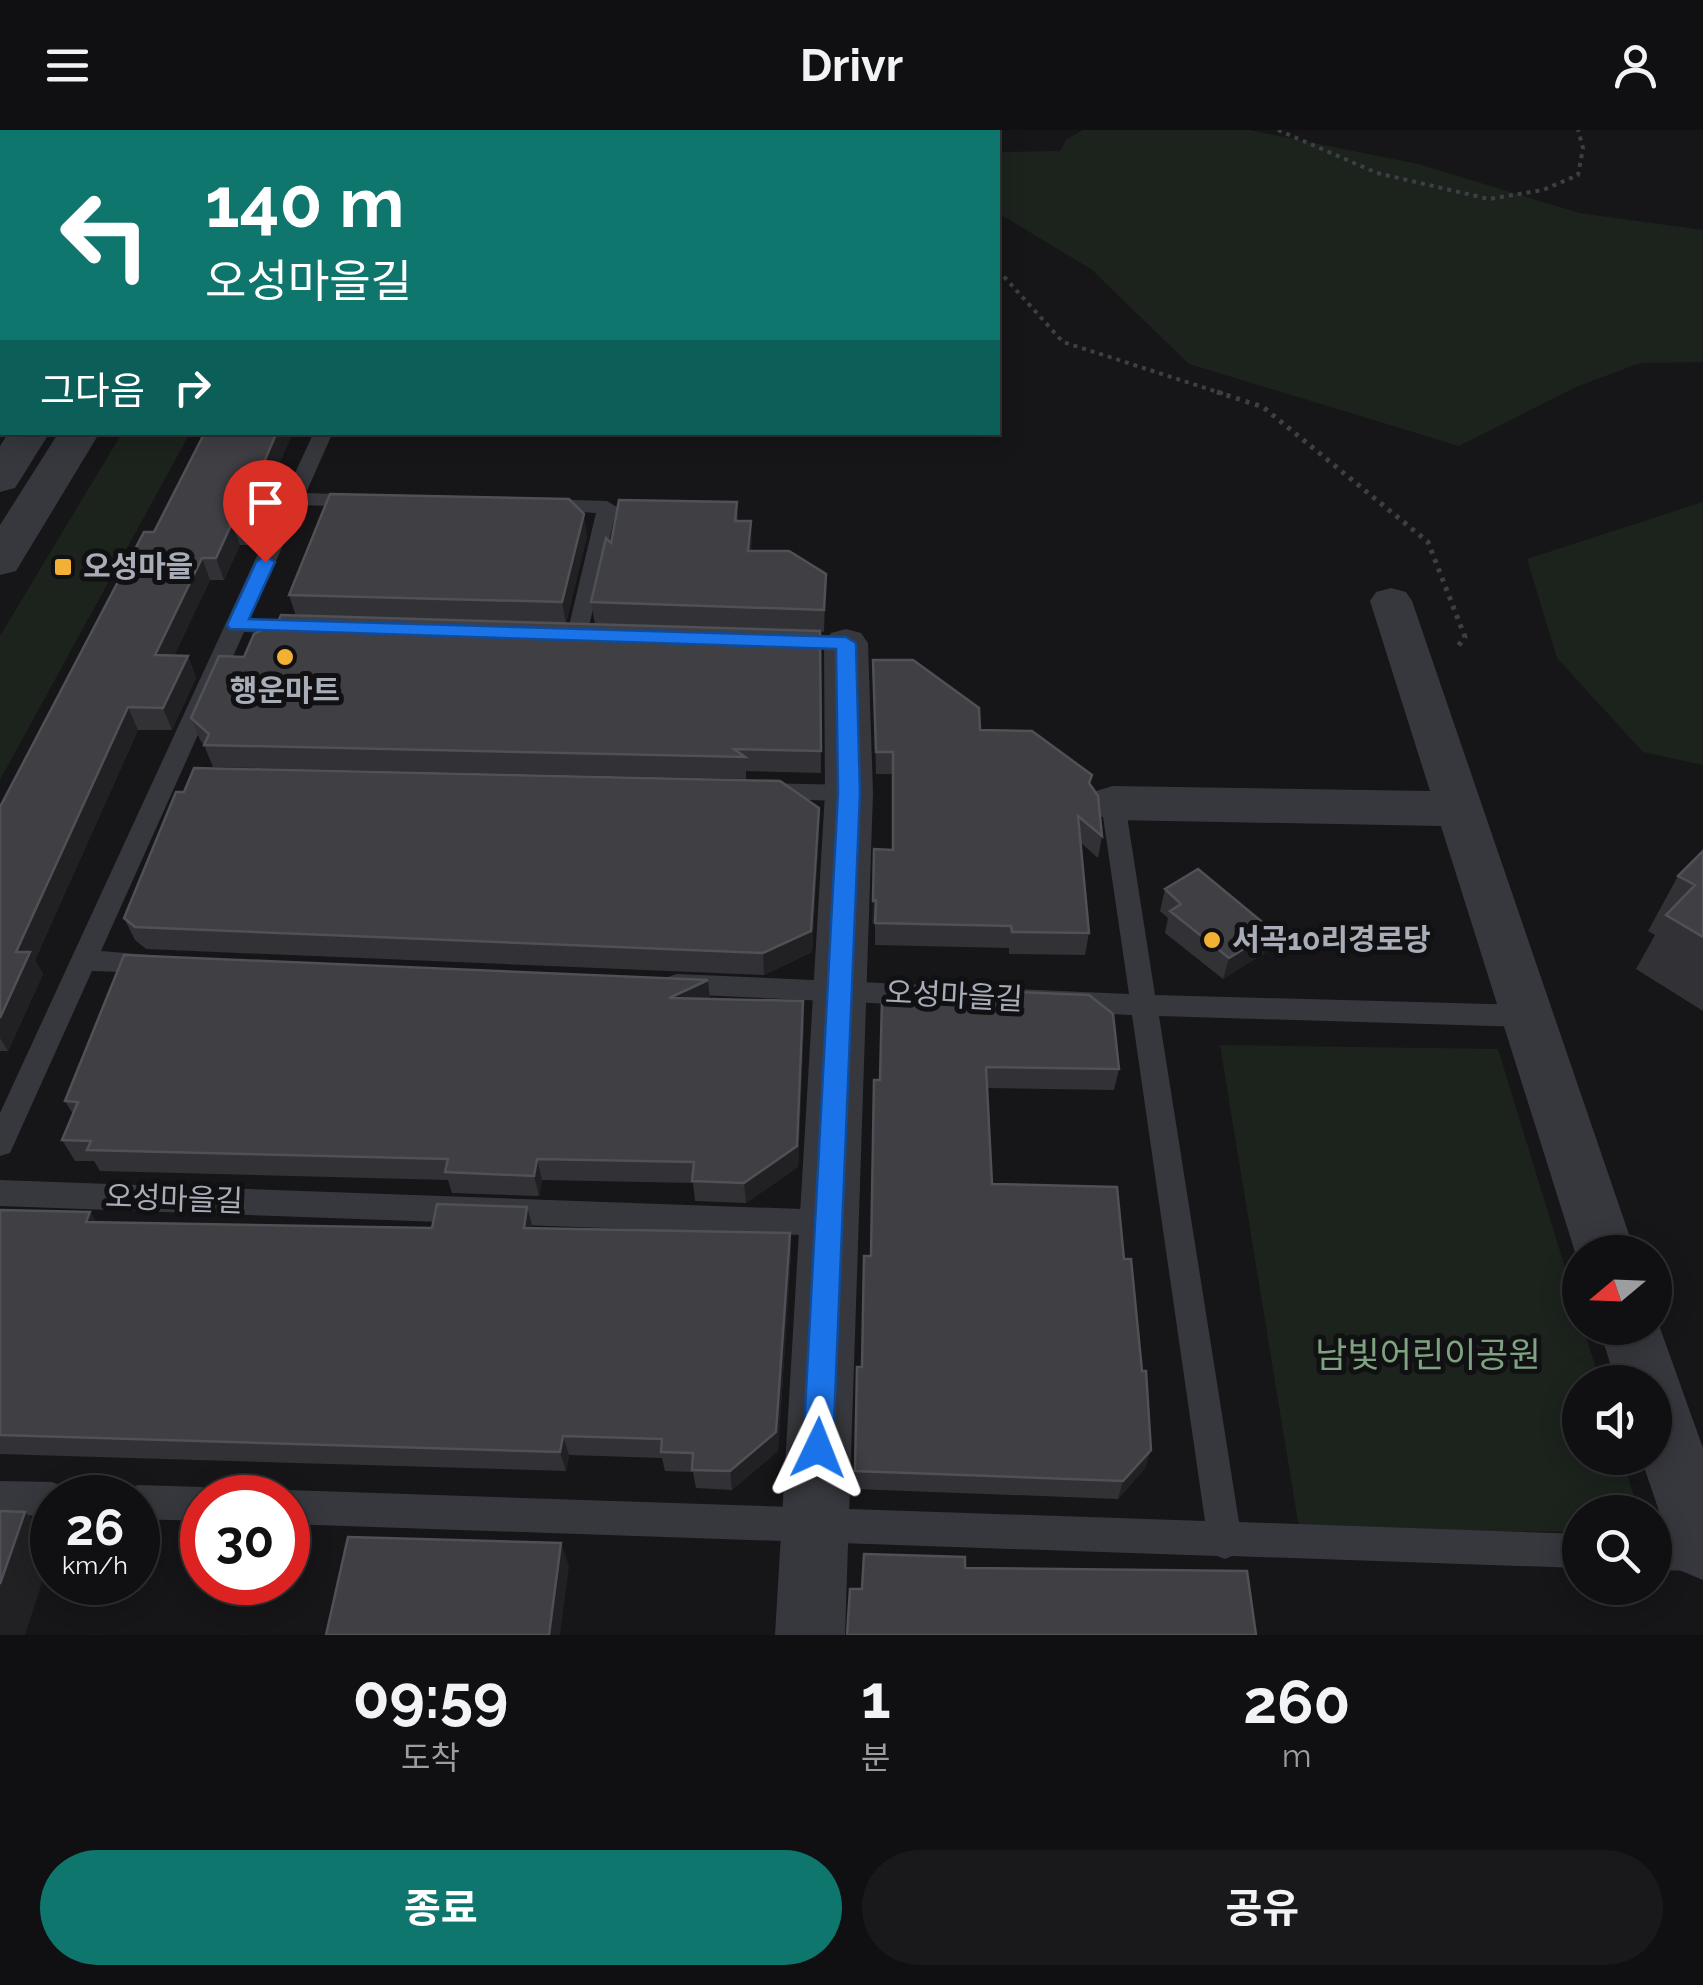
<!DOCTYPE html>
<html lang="ko">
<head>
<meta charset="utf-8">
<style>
	:root { --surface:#101012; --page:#19191b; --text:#f1f3f6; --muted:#9c9d9f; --line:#303032; --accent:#0f766e }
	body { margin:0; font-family:Raleway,"Noto Sans KR",sans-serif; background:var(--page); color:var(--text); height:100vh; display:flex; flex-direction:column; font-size:38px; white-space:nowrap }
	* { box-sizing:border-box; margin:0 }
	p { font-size:32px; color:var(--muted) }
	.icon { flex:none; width:55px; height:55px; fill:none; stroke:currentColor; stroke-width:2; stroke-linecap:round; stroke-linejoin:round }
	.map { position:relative; height:1505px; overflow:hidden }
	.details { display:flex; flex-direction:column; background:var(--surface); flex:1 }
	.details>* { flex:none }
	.hud { position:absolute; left:0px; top:0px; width:1000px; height:305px; box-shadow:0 5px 25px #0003,0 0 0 2px var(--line); background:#0f766e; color:#fff; overflow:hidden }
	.needle { width:65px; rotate:251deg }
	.fabs { position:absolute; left:1562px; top:1105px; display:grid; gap:20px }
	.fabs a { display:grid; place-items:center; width:110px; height:110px; border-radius:50%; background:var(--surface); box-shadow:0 5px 25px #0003,0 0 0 2px var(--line); font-size:50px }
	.speed { position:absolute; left:30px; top:1345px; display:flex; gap:20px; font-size:50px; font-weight:700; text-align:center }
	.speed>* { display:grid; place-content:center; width:130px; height:130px; border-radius:50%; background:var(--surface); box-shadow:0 5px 25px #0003,0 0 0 2px var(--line); line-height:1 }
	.speed small { font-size:25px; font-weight:400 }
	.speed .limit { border:15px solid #d22; background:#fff; color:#111 }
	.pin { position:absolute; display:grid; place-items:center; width:85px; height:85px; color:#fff; margin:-102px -42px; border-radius:50% 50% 50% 0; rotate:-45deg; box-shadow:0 0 10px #0007 }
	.pin .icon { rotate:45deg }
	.me { position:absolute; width:110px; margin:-55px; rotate:2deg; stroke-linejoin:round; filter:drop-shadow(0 0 8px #0008) }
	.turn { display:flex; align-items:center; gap:35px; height:210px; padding:0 40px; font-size:45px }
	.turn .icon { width:130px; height:130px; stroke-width:2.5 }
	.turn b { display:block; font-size:70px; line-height:85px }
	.then { display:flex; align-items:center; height:95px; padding:0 40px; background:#0003; gap:20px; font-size:38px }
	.eta { display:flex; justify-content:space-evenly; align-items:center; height:170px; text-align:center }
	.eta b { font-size:60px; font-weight:700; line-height:70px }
	.cta { display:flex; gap:20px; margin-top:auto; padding:20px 40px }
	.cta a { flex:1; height:115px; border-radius:60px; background:var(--accent); color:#fff; font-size:40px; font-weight:700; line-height:115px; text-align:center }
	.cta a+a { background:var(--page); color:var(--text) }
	header { display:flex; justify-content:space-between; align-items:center; height:130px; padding:0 40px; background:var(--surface); font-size:45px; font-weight:700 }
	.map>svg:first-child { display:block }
</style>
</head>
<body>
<header><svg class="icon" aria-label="menu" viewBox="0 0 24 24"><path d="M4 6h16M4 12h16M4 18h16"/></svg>Drivr<svg class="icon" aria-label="person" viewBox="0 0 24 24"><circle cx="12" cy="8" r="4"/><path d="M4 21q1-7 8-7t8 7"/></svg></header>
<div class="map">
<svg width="1703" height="1505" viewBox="0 0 1703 1505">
	<rect width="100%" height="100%" fill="#161618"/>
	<!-- green -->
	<path fill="#1c231d" d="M1083,0h166l169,34 161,49 124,17v132l-63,1 -64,24 -117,59 -270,-82 -98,-95 -93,-56v-61l62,-1 6,-11z
		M122,303h68l-190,347v-144z
		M1703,372v263l-60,-13 -86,-94 -30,-99z
		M1220,915l278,4 102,333h-20v76h42l17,54h-59v20l-281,-4z"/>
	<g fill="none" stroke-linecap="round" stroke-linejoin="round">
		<!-- path-far1 -->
		<path stroke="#3d3f44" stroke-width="4" stroke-dasharray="4 5" stroke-linecap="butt" d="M742,0l4,2
			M1278,0l99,43 112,26 54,-9 35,-15 5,-27 -5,-18
			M998,140l65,72 161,52"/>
		<!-- path -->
		<path stroke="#3d3f44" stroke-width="5" stroke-dasharray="4 6" stroke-linecap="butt" d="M1217,262l46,15 165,135 37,95 -10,13"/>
		<!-- service -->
		<path fill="#37383d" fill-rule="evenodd" d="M314,302h19l-27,61 52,2 10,6 -10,6 -57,-2 -51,114 52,1 11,7 -11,7 -58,-2 -143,319 60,5 4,7 -4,7 -9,3 -60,-2 -82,182 -10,3v-43z
			M543,369l64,2 10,6 -31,132h-16l-3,-5 29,-121 -60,-4 -3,-4z
			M760,653l89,2 12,8 -12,8 -89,-2 -12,-8z
			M1113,665l12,8 30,192 371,10 9,3 4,8 -4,8 -9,3 -367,-11 80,506 341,12v34l-348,-12 -7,3 -8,-3 -929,-32v-26h-13l13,-8 917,31 -73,-506 -455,-21 -9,-3 -4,-7 4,-7 9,-3 452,20 -28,-191z
			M0,1050l828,30 10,4 5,9 -5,9 -10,4 -828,-30z
			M0,1351l52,1 12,5 4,11h-16v18l-52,-1z
			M138,1355l64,2 14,11h-14v23l-64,-2v-21h-15l3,-8z
			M1655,1406l48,1v34l-48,-1z"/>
		<!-- minor -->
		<path fill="#37383d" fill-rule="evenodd" d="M1391,458l15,4 6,9 223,651h-55v11l-5,-11 -134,-426 -328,-6 -17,-5 -7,-12 7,-12 17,-5 317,5 -60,-190 6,-9z
			M846,499l15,4 7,10 5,150 -28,842h-70l50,-842 -1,-150 7,-10z
			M1655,1184l48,134v132l-24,-10 -38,-112h14v-76h-39l-17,-54h56z"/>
		<!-- tertiary -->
		<path fill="#37383d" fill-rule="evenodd" d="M9,302h41l-35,56 -15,4v-46z
			M59,302h41l-84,139 -16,4v-50z"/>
	</g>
	<!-- wall -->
	<path fill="#323236" d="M0,0h96l-2,2h-92v98l-2,3z
		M205,302h88l-28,64 3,8 -18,41h-10l-16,35h-14l-36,76h14l8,22 -24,52h-34l-103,230 8,14 -35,77h-8v-244l154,-275z
		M737,372l1,19h13v30l75,23 -2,58 -4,-1 1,142 -75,-2v8l-533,-12 -9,-22 -4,-5 -9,-22 53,-61 52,-41 -7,-21 298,-59 -21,87 29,1 -4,-22 20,-59z
		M873,530l107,70 112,45 -2,9 12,52 -4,22 -18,-16 9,91 -4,22 -76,-1v-6l-134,-3v-23l-3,1 20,-73 1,-76h-17z
		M819,700l-7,122 -48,23 -618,-26 -11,-9 -11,-22z
		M1703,721v160l-67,-42 19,-34 -7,-4 30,-55z
		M1165,759l108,42 -7,21 -43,27 -58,-46 3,-15 -8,-7z
		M708,850l2,19 94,23 -6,145 -52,36 -51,-2 -2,-18 -151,-3 -3,16 -87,-3 -4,-13 -348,-9 -6,-10h-19l-13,-21 11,-26 -8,-13z
		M1015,862l104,77 -5,21 -127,-2 5,96 154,283 -28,32 -263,-10 2,-122h5l9,-111 9,-176 134,-78z
		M527,1077l6,21 257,5 1,21 -13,197 -46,39 -36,-2 -3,-16 -28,-1 -3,-13 -93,-3 -3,16 -566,-17v-244l97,12 335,6z"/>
	<!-- shaded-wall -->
	<path fill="#212124" d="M1,0h6l1,2h-6v98l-2,3z
		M58,0h38l-2,2h-35z
		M277,302h16l-28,64 3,8 -18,41 -7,-22 12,-40z
		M584,384l3,22 -21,88 -4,-22z
		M751,391l1,22 -3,30 -1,-22z
		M232,393l8,22 -16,35 -8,-22z
		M202,428l8,22 -46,97 -9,-22z
		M188,526l8,22 -24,52 -9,-22z
		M128,577l10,23 -103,230 8,14 -35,77 -8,-13v-20l16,-66z
		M819,678v22l-7,122 -48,23 -1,-22z
		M876,770l-1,22 -3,1 1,-22z
		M1273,801l-7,21 -43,27 6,-21z
		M708,850l2,21 -41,-3z
		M803,871l1,21 -6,145 -52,36 -2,-20z
		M537,1029l5,21 -3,16 -5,-20z
		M527,1077l6,22 -9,-1z
		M90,1082l14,21 -18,-11z
		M790,1103l1,21 -13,197 -46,39 -2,-19z
		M563,1306l6,19 -3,16 -6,-19z
		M1151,1320l-5,17 -28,32 5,-18z
		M25,1382l27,28v12l-27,83h-25v-51z
		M561,1413l8,23 -9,69h-11z"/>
	<!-- building -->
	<path fill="#3f3f44" stroke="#4f5156" stroke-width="2.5" d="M367,0h46l-1,2h-46z
		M205,302h72l-22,51h6l-18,40h-11l-16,35h-14l-47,97 33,1 -25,52 -35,-1 -112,245h14l-30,66v-211l144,-275h10z
		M330,364l239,5 15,15 -22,88 -273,-7z
		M619,370l118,2 -2,19h16l-3,30h41l37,23 -2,36 -233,-8 15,-64 5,5z
		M281,485l539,16 1,120 -87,-2 11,8 -541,-12 5,-11 -18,-16 28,-62 25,1 10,-23 24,-12z
		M873,530h40l66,48 1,22 52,1 60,44 -3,8 9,13 4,40 -24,-20 11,117 -77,-1 -1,-6 -136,-3 1,-23 -3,1 1,-52 19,1v-98h-17z
		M194,638l586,13 39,27 -8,123 -48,22 -628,-26 -11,-9 52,-126h8z
		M1703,721v86l-37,-22 29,-30 -17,-9z
		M1198,739l75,62 -44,27 -59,-47 11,-7 -16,-15z
		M124,825l584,25 -39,18 134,3 -6,145 -53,37 -52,-2 2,-19 -157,-3 -3,17 -89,-4 3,-13 -361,-9 4,-9 -29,-1 16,-38 -13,-1z
		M1015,862l74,3 24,19 6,55 -133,-2 6,117 125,3 7,72h7l11,112h4l5,79 -28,31 -268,-10 2,-104h5l2,-111h7l3,-176h6l2,-81 133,3z
		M437,1074l90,3 -3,21 266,5 -14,199 -46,39 -38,-1 1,-17 -32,-1 1,-13 -99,-3 -3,16 -560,-17v-225l90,2 -4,10 346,6z
		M0,1381l25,1 -25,72z
		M348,1407l213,6 -12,92h-223z
		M864,1424l101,3v11l282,3 9,64h-409l3,-46h12z"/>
	<!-- route -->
	<path fill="#1a73e8" stroke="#114b97" stroke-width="2.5" d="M265,426l10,6 -26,57 597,18 10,6 4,150 -27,655 -4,10 -11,5 -11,-5 -4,-10 35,-655 -2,-144 -606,-20 -3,-4 29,-63z"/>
	<!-- markers -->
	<g fill="#f2b134" stroke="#111113" stroke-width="4">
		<rect x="53" y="427" width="20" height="20" rx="5"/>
		<circle cx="285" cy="527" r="10"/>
		<circle cx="1212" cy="810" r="10"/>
	</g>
	<g text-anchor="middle" stroke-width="10" stroke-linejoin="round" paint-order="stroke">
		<!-- poi labels -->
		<g font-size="30" font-weight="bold" fill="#a8adb8" stroke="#111113" text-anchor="start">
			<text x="83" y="447">오성마을</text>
			<text x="285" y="571" text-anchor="middle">행운마트</text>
			<text x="1232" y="820">서곡10리경로당</text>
		</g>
		<!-- street labels -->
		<g font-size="30" fill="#a8adb8" stroke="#111113">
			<text transform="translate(954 866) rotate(3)" y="10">오성마을길</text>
			<text transform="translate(174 1069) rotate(2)" y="10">오성마을길</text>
		</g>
		<!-- near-park labels -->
		<g font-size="35" fill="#7fa381" stroke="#111113">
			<text x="1428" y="1237">남빛어린이공원</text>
		</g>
	</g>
</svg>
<div class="fabs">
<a><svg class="needle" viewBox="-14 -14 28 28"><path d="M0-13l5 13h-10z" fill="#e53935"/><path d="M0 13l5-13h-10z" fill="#9c9d9f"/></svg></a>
<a><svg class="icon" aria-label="sound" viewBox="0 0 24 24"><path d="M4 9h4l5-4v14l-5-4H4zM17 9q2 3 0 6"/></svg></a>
<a><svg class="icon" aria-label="search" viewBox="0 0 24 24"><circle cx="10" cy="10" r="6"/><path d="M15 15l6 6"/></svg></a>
</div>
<div class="speed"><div>26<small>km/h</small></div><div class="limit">30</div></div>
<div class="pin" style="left:265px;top:432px;background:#d93025"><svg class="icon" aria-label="arrive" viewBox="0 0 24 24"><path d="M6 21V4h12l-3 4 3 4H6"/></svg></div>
<svg class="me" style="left:818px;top:1318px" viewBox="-20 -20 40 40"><path d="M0-17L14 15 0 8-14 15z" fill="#1a73e8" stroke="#fff" stroke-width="4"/></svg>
<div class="hud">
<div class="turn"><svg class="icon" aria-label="left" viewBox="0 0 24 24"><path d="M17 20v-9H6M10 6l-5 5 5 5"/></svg><div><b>140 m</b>오성마을길</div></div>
<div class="then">그다음<svg class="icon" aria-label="right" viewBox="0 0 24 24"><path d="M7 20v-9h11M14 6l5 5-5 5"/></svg></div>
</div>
</div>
<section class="details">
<div class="eta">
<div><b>09:59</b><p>도착</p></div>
<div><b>1</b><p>분</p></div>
<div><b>260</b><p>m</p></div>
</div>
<div class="cta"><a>종료</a><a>공유</a></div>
</section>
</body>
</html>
